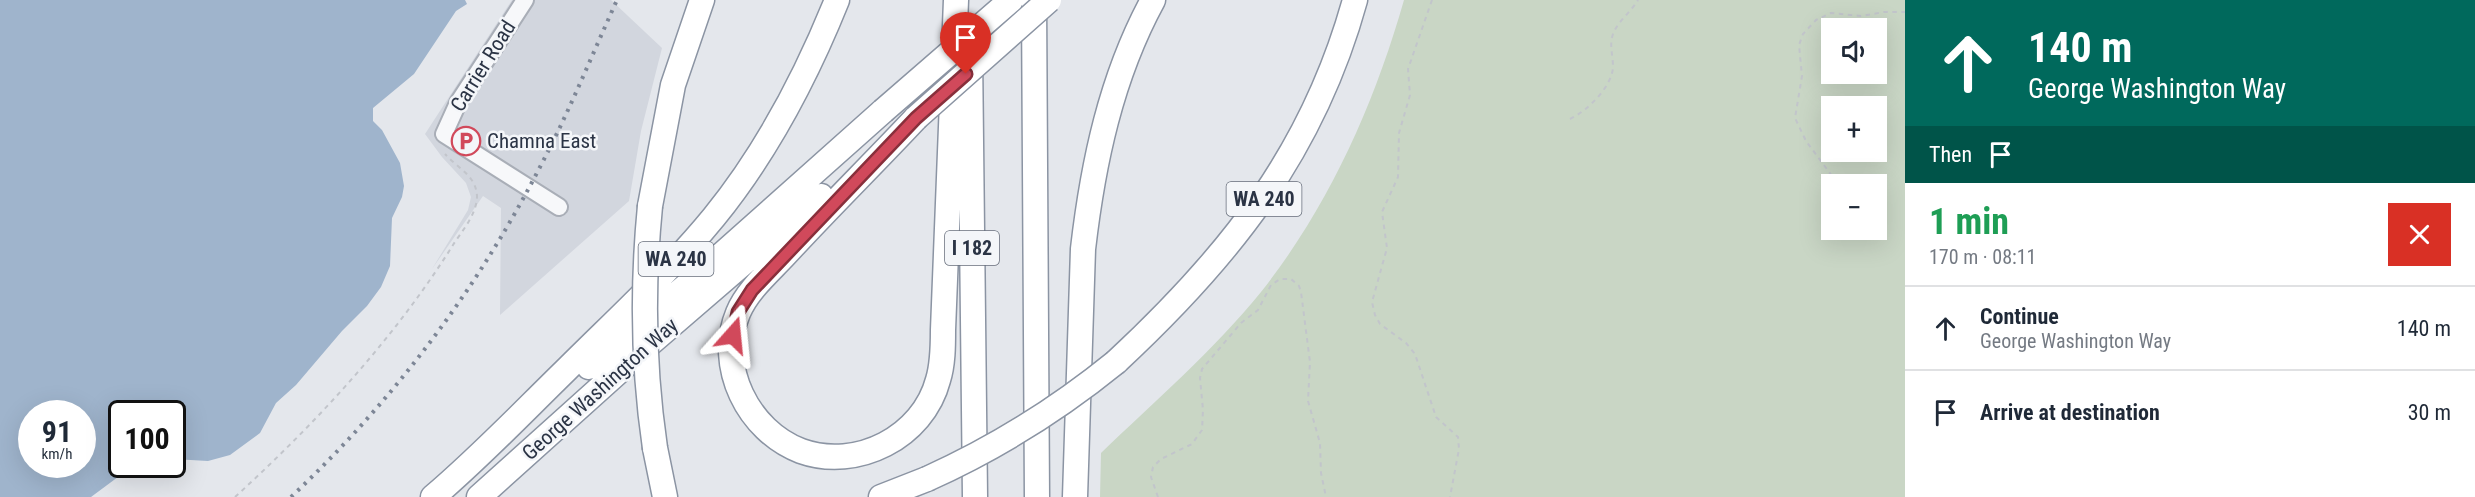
<!DOCTYPE html>
<html lang="en">
<head>
<meta charset="utf-8">
<style>
	:root { --surface:#fff; --page:#f6f6f7; --text:#1f2937; --muted:#747a83; --line:#e0e1e3 }
	body { margin:0; font-family:"Roboto Condensed",sans-serif; background:var(--page); color:var(--text); height:100vh; display:flex; flex-direction:column; font-size:22px; white-space:nowrap }
	* { box-sizing:border-box; margin:0 }
	p { font-size:20px; color:var(--muted) }
	.icon { flex:none; width:33px; height:33px; fill:none; stroke:currentColor; stroke-width:2; stroke-linecap:round; stroke-linejoin:round }
	.map { position:relative; flex:1; overflow:hidden }
	.panel { display:flex; flex-direction:column; background:var(--surface); width:570px }
	.panel>* { flex:none }
	.guide { background:#00695c; color:#fff; overflow:hidden }
	.buttons { position:absolute; left:1821px; top:18px; display:grid; gap:12px }
	.buttons a { display:grid; place-items:center; width:66px; height:66px; border-radius:0px; background:var(--surface); box-shadow:0 6px 24px #0002; font-size:30px }
	.speed { position:absolute; left:18px; top:400px; display:flex; gap:12px; font-size:30px; font-weight:700; text-align:center }
	.speed>* { display:grid; place-content:center; width:78px; height:78px; border-radius:50%; background:var(--surface); box-shadow:0 6px 24px #0002; line-height:1 }
	.speed small { font-size:15px; font-weight:400 }
	.speed .limit { border:3px solid #111; border-radius:9px; background:#fff; color:#111 }
	.pin { position:absolute; display:grid; place-items:center; width:51px; height:51px; color:#fff; margin:-62px -26px; border-radius:50% 50% 50% 0; rotate:-45deg; box-shadow:0 0 6px #0007 }
	.pin .icon { rotate:45deg }
	.me { position:absolute; width:66px; margin:-33px; rotate:18deg; stroke-linejoin:round; filter:drop-shadow(0 0 4px #0008) }
	.turn { display:flex; align-items:center; gap:21px; height:126px; padding:0 24px; font-size:27px }
	.turn .icon { width:78px; height:78px; stroke-width:2.5 }
	.turn b { display:block; font-size:42px; line-height:51px }
	.then { display:flex; align-items:center; height:57px; padding:0 24px; background:#0003; gap:12px; font-size:22px }
	.round { display:grid; place-items:center; flex:none; width:63px; height:63px; border-radius:0px; background:var(--page) }
	.overview { display:flex; align-items:center; justify-content:space-between; height:102px; padding:0 24px }
	h1 { font-size:36px; font-weight:700; line-height:45px; color:#1e9e55 }
	ul { padding:0; list-style:none }
	li { display:flex; align-items:center; gap:18px; height:84px; padding:0 24px; border-top:2px solid var(--line) }
	li div { flex:1 }
	li b { display:block; font-size:22px }
	li em { font-style:normal }
	main { display:flex; flex:1; min-height:0 }
	.map>svg:first-child { display:block }
</style>
</head>
<body>
<main>
<div class="map">
<svg width="1905" height="497" viewBox="0 0 1905 497">
	<rect width="100%" height="100%" fill="#e4e7ec"/>
	<!-- built -->
	<path fill="#d2d6de" d="M512,0h99l51,48 -21,83 -12,70 -129,114 1,-107 -18,-12 -51,73 36,-59 3,-13 -5,-14 -24,-26 -17,-23z"/>
	<!-- green -->
	<path fill="#c9d6c5" fill-rule="evenodd" d="M1404,0h501v497h-805l1,-44c54,-52 112,-102 160,-161 68,-86 113,-187 143,-292zM1832,28h44v46h-44zM1832,106h44v46h-44zM1832,184h44v46h-44z"/>
	<!-- water -->
	<path fill="#9fb4cc" fill-rule="evenodd" d="M0,0h465l2,4 -11,7 -42,63 -41,34v13l9,9 18,33 4,23 -2,11 -10,21 -2,48 -9,21 -14,19 -25,25 -46,54 -20,18 -16,30 -30,22 -22,6 -35,-2 -1,-45h-50v51h27l-27,9 -31,23h-91zM32,414h50v51h-50z"/>
	<g fill="none" stroke-linecap="round" stroke-linejoin="round">
		<!-- minor casing -->
		<g stroke="#a9aeb7" stroke-width="20">
			<path id="minor" d="M525,0l-67,103 -14,31 115,73"/>
		</g>
		<!-- highway casing -->
		<g stroke="#8b94a3" stroke-width="27">
			<path id="highway" d="M1034,0l3,497
				M970,53l5,444
				M916,118c-44,47 -89,91 -132,138 -16,17 -37,35 -46,57 -22,53 10,118 63,138 56,20 122,-14 137,-71 5,-16 5,-34 5,-50l13,-330
				M650,206l23,-121 29,-85
				M1116,362c114,-106 197,-210 239,-362
				M589,367l102,-85 192,-171
				M655,448l10,49
				M433,497c46,-39 88,-83 132,-126 50,-50 104,-99 149,-154 52,-64 92,-140 123,-217
				M479,497l168,-151 174,-150
				M881,497l46,-18
				M1075,497l8,-248c10,-86 28,-172 70,-249"/>
		</g>
		<!-- path -->
		<path stroke="#c2c5cb" stroke-width="2" stroke-dasharray="4.5 4.5" stroke-linecap="butt" d="M1432,0l-24,69 2,26 -11,38 -1,44 -16,35 5,36 -15,54 3,13 5,9 26,19 9,11 21,63 22,20 1,12 -9,48
			M1570,119c17,-8 42,-32 43,-52 0,-12 -4,-22 0,-33 5,-13 18,-22 25,-34
			M1832,176l-26,-35 -11,-23 7,-42 -3,-31 4,-11 13,-14 15,-7 30,3 23,-4h21
			M235,497c81,-74 159,-158 218,-252 9,-14 24,-31 24,-49 -1,-21 -20,-28 -32,-42
			M1158,497l-7,-20 2,-10 8,-8 31,-15 10,-14 1,-20 -3,-32 2,-9 39,-46 17,-13 13,-25 9,-6h11l8,7 2,6 9,70 -2,39 12,42 1,30 5,24"/>
		<!-- minor -->
		<use href="#minor" stroke="#f7f8fa" stroke-width="16"/>
		<!-- highway -->
		<use href="#highway" stroke="#fff" stroke-width="24"/>
		<!-- rail -->
		<path stroke="#7d8696" stroke-width="4" stroke-dasharray="3 6" stroke-linecap="butt" d="M291,497c102,-96 186,-207 250,-332 28,-53 51,-110 76,-165"/>
		<!-- highway-bridge casing -->
		<g stroke="#8b94a3" stroke-width="27" stroke-linecap="butt">
			<path id="highway-bridge" d="M883,111l128,-111
				M916,118l133,-118
				M650,206c-8,82 -7,161 5,242
				M927,479c69,-31 130,-69 189,-117"/>
		</g>
		<!-- highway-bridge -->
		<use href="#highway-bridge" stroke="#fff" stroke-width="24"/>
	</g>
	<g fill="none" stroke-linecap="round" stroke-linejoin="round">
		<!-- route casing -->
		<g stroke="#882f3b" stroke-width="15">
			<path id="route" d="M733,335l5,-23 14,-22 164,-172 50,-44"/>
		</g>
		<!-- route -->
		<use href="#route" stroke="#d1495b" stroke-width="10"/>
	</g>
	<!-- icons -->
	<defs>
		<g id="parking-ring" transform="scale(1.5)"><circle r="9.5" fill="#f4f6f9" stroke="#d1495b" stroke-width="1.5"/><path d="M-3.5-5.5H1a3.5 3.5 0 0 1 0 7H-1V5.5H-3.5ZM-1-3.4V-.6H.8a1.4 1.4 0 0 0 0-2.8Z" fill="#d1495b"/></g>
	</defs>
	<g fill-rule="evenodd">
		<use href="#parking-ring" x="466" y="141"/>
	</g>
	<g text-anchor="middle" stroke-width="5" stroke-linejoin="round" paint-order="stroke">
		<!-- shield labels -->
		<g fill="#f4f6f9" stroke="#676e7b" stroke-width="1.5">
			<rect x="1226.5" y="182" width="75" height="34" rx="4.5"/>
			<rect x="945" y="231" width="54" height="34" rx="4.5"/>
			<rect x="638.5" y="242" width="75" height="34" rx="4.5"/>
		</g>
		<g font-size="20" font-weight="bold" fill="#2b3445">
			<text x="1264" y="206">WA 240</text>
			<text x="972" y="255">I 182</text>
			<text x="676" y="266">WA 240</text>
		</g>
		<!-- street labels -->
		<g font-size="21" fill="#2b3445" stroke="#f4f6f9">
			<text transform="translate(483 66) rotate(-58)" y="7">Carrier Road</text>
			<text transform="translate(600 389) rotate(-42)" y="7">George Washington Way</text>
		</g>
		<!-- poi labels -->
		<g font-size="21" fill="#2b3445" stroke="#f4f6f9" text-anchor="start">
			<text x="487" y="148">Chamna East</text>
		</g>
	</g>
</svg>
<div class="buttons">
<a><svg class="icon" aria-label="sound" viewBox="0 0 24 24"><path d="M4 9h4l5-4v14l-5-4H4zM17 9q2 3 0 6"/></svg></a>
<a>+</a>
<a>−</a>
</div>
<div class="speed"><div>91<small>km/h</small></div><div class="limit">100</div></div>
<div class="pin" style="left:966px;top:74px;background:#d93025"><svg class="icon" aria-label="arrive" viewBox="0 0 24 24"><path d="M6 21V4h12l-3 4 3 4H6"/></svg></div>
<svg class="me" style="left:733px;top:335px" viewBox="-20 -20 40 40"><path d="M0-17L14 15 0 8-14 15z" fill="#d1495b" stroke="#fff" stroke-width="4"/></svg>
</div>
<section class="panel">
<div class="guide">
<div class="turn"><svg class="icon" aria-label="ahead" viewBox="0 0 24 24"><path d="M12 20V5M6 11l6-6 6 6"/></svg><div><b>140 m</b>George Washington Way</div></div>
<div class="then">Then<svg class="icon" aria-label="arrive" viewBox="0 0 24 24"><path d="M6 21V4h12l-3 4 3 4H6"/></svg></div>
</div>
<div class="overview"><div><h1>1 min</h1><p>170 m · 08:11</p></div><a class="round" style="background:#d93025;color:#fff"><svg class="icon" aria-label="close" viewBox="0 0 24 24"><path d="M6 6l12 12M18 6L6 18"/></svg></a></div>
<ul>
<li><svg class="icon" aria-label="ahead" viewBox="0 0 24 24"><path d="M12 20V5M6 11l6-6 6 6"/></svg><div><b>Continue</b><p>George Washington Way</p></div><em>140 m</em></li>
<li><svg class="icon" aria-label="arrive" viewBox="0 0 24 24"><path d="M6 21V4h12l-3 4 3 4H6"/></svg><div><b>Arrive at destination</b></div><em>30 m</em></li>
</ul>
</section>
</main>
</body>
</html>
